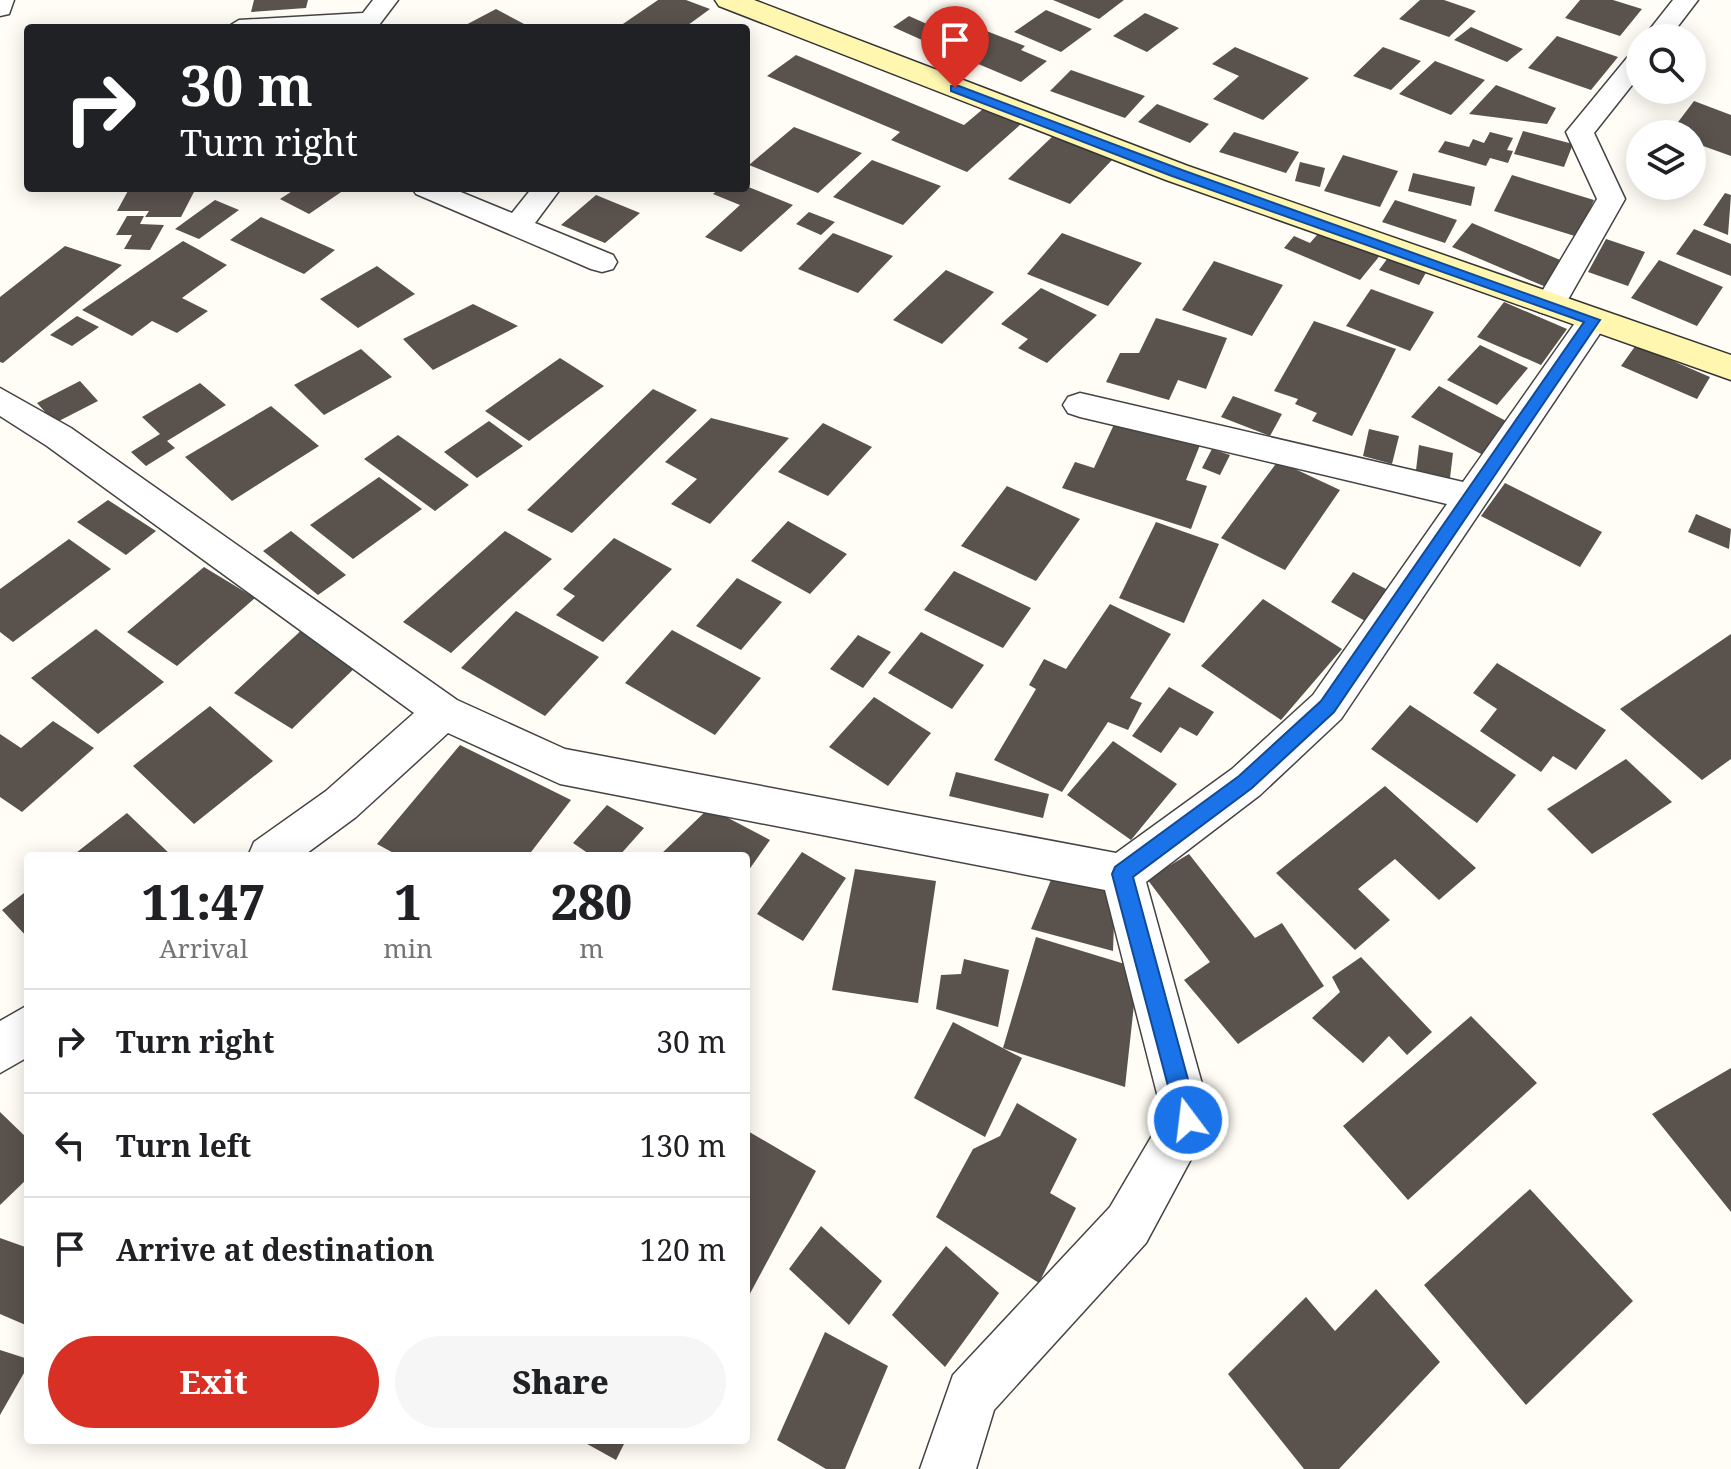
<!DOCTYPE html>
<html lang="en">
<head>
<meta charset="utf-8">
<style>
	:root { --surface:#fff; --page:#f6f6f6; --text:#202124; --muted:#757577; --line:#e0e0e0; --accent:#d93025 }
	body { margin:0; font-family:"Noto Serif",serif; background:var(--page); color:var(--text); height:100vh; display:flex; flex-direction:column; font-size:30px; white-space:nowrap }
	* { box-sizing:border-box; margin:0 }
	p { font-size:26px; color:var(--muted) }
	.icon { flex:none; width:44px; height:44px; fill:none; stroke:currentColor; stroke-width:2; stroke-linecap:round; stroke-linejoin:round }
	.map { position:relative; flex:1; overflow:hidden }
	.panel { position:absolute; left:24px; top:852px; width:726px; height:592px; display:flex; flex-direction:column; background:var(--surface); border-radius:8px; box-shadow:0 4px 20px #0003 }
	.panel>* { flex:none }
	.hud { position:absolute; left:24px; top:24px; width:726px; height:168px; border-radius:8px; box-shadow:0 4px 20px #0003; background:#202124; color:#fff; overflow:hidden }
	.controls { position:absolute; left:1626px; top:24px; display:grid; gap:16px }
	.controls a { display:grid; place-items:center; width:80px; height:80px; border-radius:50%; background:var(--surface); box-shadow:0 4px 20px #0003; font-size:40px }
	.pin { position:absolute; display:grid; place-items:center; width:68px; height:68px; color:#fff; margin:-82px -34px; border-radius:50% 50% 50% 0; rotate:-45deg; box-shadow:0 0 8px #0007 }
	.pin .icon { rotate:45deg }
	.me { position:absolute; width:88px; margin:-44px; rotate:345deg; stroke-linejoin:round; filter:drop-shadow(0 0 6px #0008) }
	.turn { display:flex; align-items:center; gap:28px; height:168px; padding:0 24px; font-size:36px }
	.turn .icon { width:104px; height:104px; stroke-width:2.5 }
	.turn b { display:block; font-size:56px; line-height:68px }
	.eta { display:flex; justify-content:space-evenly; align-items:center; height:136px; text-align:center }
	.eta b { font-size:48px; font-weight:800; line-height:56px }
	.cta { display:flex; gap:16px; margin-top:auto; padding:16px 24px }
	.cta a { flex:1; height:92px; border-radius:48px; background:var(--accent); color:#fff; font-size:32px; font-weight:800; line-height:92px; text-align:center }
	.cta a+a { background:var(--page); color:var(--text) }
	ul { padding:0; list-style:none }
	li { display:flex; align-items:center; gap:24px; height:104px; padding:0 24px; border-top:2px solid var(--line) }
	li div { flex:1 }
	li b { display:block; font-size:30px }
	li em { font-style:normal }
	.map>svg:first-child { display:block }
</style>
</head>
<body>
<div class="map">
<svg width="1731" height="1469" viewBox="0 0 1731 1469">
	<rect width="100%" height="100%" fill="#fffdf5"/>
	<!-- building -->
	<path fill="#5a524d" d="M254,0h54l-2,8 -55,4z
		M658,0h28l24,9 -26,19h-67z
		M1053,0h71l-25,19z
		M1420,0h24l32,11 -27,26 -50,-18z
		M1580,0h33l29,9 -22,27 -55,-18z
		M496,9l30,16 -66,3z
		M1046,10l46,19 -31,23 -47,-20z
		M1145,13l34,15 -32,24 -34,-16z
		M909,16l29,13 -16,11 -29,-13z
		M976,27l49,19 -4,4 26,11 -26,21 -76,-32z
		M1471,27l52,22 -16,13 -53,-22z
		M1557,36l61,21 -27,33 -63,-22z
		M1235,47l74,31 -46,42 -50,-21 26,-23 -27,-12z
		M1383,47l38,14 -30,29 -38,-14z
		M796,55l168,70 19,-16 38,15 -54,48 -76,-32 9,-8 -133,-56z
		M1435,61l50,19 -34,35 -52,-21z
		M1071,70l74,26 -20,22 -75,-27z
		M1496,85l60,23 -9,16 -78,-10z
		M1694,101l37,14v41l-39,-14v-8h-23z
		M1157,104l52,20 -19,19 -52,-21z
		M794,127l68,26 -44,40 -69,-28z
		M1523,131l50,13 -9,23 -50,-13z
		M1234,132l65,20 -13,21 -67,-21z
		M1490,132l23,6 -6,12 6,1 -5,12 -18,-5 -4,8 -48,-14 7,-11 24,6 4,-8 11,4z
		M1053,136l60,23 -43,45 -62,-25z
		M1343,155l55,16 -18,36 -56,-16z
		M872,160l69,26 -38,39 -70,-28z
		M1300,162l25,6 -5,19 -25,-6z
		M1413,173l62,14 -4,19 -63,-15z
		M1512,175l82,25 -16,37 -84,-26z
		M746,186l47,19 -52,47 -36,-15 35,-32 -27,-11 7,-6z
		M297,188h50l-38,26 -29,-15z
		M129,189l66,1 -14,27h-36l4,-6h-32z
		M1725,193l6,2 -3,40 -25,-10z
		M596,195l44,18 -35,30 -44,-18z
		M215,200l24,10 -40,29 -24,-10z
		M1395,200l62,20 -12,23 -63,-21z
		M809,212l26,10 -14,13 -25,-11z
		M127,216h17l-4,8 24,1 -14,25 -26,-1 8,-14h-16z
		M261,217l74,33 -31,24 -74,-34z
		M1472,223l93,39 -19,25 -94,-40z
		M1323,228l59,25 -22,27 -76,-32 10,-12 16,7z
		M1694,229l37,15v32l-55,-22z
		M833,233l60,23 -35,37 -60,-24z
		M1062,233l80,30 -34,43 -81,-32z
		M1606,239l39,13 -17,34 -40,-14z
		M183,241l44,24 -45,33 26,13 -31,22 -25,-12 -20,15 -50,-26z
		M65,246l57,19 -119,98 -3,-1v-65z
		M1390,255l38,14 -9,16 -40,-15z
		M1659,260l64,27 -26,39 -66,-28z
		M1214,261l69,24 -31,51 -70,-26z
		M377,266l38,28 -57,34 -38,-29z
		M946,270l48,22 -52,52 -49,-24z
		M1041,288l56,27 -50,48 -29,-15 10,-9 -27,-15z
		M1371,289l63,23 -24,39 -64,-25z
		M1504,302l63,27 -26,36 -64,-28z
		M473,304l45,22 -85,44 -30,-31z
		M77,316l22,11 -27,19 -22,-11z
		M1156,318l71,20 -21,51 -28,-9 -9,20 -63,-18 14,-29h19z
		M1314,321l82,28 -44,87 -40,-15 5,-8 -22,-9 3,-5 -24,-8z
		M1480,345l48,23 -31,37 -50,-25z
		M1636,345l74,32 -13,22 -76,-33z
		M361,349l31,28 -68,38 -30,-30z
		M560,358l44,28 -75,55 -44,-30z
		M80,381l18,20 -43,22 -18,-20z
		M200,383l26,22 -59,36 8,7 -29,18 -15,-14 29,-18 -18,-17z
		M1439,386l71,37 -27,32 -72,-38z
		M653,389l44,21 -125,123 -45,-23z
		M1233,396l49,18 -12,22 -49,-19z
		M271,406l48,40 -87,55 -47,-44z
		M711,418l78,20 -79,86 -39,-20 26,-25 -32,-17z
		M1116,420l84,25 -14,35 21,6 -16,43 -129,-41 13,-26 19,6z
		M489,421l34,25 -46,32 -33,-26z
		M823,423l49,24 -44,49 -50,-24z
		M1369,429l30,7 -7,28 -29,-8z
		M398,435l71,50 -34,26 -71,-52z
		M1419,445l34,8 -3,25 -34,-8z
		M1212,449l18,6 -10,20 -18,-7z
		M1278,461l62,29 -55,80 -64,-32z
		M379,477l43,32 -69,50 -43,-34z
		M1505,483l97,49 -22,35 -99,-51z
		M1007,486l73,33 -44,62 -75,-35z
		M108,500l48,31 -30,24 -49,-33z
		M1696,514l35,15 -2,20 -41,-17z
		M788,521l59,33 -37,40 -59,-33z
		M1156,522l63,22 -35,79 -65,-25z
		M291,531l55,44 -28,20 -55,-44z
		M505,531l47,28 -101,94 -48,-31z
		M614,538l58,31 -69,73 -47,-27 19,-19 -12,-7z
		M69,539l42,30 -98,73 -13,-10v-43z
		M204,567l51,31 -78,68 -50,-34z
		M954,571l77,37 -28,40 -79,-38z
		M1353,572l35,18 -21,32 -36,-20z
		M737,578l45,24 -41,48 -45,-24z
		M1263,599l79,50 -61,71 -80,-54z
		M1110,604l61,30 -41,64 12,5 -14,27 -20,-8 -46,70 -68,-32 42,-71 -7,-4 15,-26 22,10z
		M516,611l83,46 -54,59 -84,-48z
		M307,625l57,34 -72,70 -58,-36z
		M96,629l68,53 -66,52 -67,-56z
		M672,630l89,48 -46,57 -90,-52z
		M921,632l63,33 -32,44 -64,-36z
		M1731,634v125l-29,21 -82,-71z
		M858,635l33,17 -28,36 -33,-19z
		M1497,663l109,67 -30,40 -23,-14 -12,16 -61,-41 17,-22 -24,-16z
		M1169,687l45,25 -17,24 -17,-9 -19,26 -29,-17z
		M874,697l57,36 -43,53 -59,-39z
		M1410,705l106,70 -39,48 -106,-74z
		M210,706l63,55 -79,63 -61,-58z
		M53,721l41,27 -72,64 -22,-15v-63l21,14z
		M1113,741l64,43 -46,56 -64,-45z
		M460,745l111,55 -43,56h-129l-22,-12z
		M1626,759l46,43 -80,52 -45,-45z
		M956,772l93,22 -6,24 -94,-22z
		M1385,786l91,82 -37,32 -44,-41 -37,30 32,31 -35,30 -79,-77z
		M607,805l37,23 -25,28h-27l-19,-13z
		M709,808l61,32 -24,34v-18h-87z
		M127,813l45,43h-100z
		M802,852l44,26 -43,63 -46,-27z
		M1189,854l66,84 27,-15 42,63 -86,58 -54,-64 26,-18 -63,-83z
		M1057,865l58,29 -2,57 -82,-22z
		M855,869l81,12 -18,122 -86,-13z
		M28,890v48l-26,-28z
		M1036,937l102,31 -13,119 -122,-39z
		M1361,957l71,75 -25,23 -18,-19 -26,27 -51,-45 28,-26 -8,-15z
		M964,959l45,11 -11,57 -62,-18 5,-34 20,-1z
		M1471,1016l66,67 -129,117 -65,-74z
		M953,1022l69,36 -37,79 -71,-39z
		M1731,1068v144l-79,-98z
		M1017,1103l60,36 -27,54 26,15 -37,75 -103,-66 37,-68 27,-13z
		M0,1112l28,27v39l-28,27z
		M746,1130l70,41 -70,130z
		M1530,1189l103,112 -107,104 -102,-120z
		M821,1226l61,55 -33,44 -60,-56z
		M0,1238l28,10v78l-28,-12z
		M946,1246l53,47 -54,74 -53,-52z
		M1376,1289l64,73 -101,107h-35l-76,-95 78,-77 29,34z
		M825,1332l63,34 -43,103h-19l-49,-29z
		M0,1350l28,9v7l-28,49z
		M580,1440h46l-10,20z"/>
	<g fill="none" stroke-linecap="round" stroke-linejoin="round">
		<!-- street casing -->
		<g stroke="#444" stroke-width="3">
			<path id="street" d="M0,0h14l-5,14 -9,2z
				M373,0h25l-19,25 -9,3h-144l13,-8 124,-7z
				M1673,0h25l-29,38h-26z
				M1640,50v25l-46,58 31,66 -64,113 -11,3 -11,-3 -5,-7 63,-106 -31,-67 65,-79z
				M412,188h39l61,25 20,-25h29l-26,35 78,32 4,7 -4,7 -11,3 -11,-3 -175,-75z
				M1593,309l11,4 5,7 -268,399 -81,76 -114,87 66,238 -66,123 -152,167 -18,59h-56l33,-94 157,-168 53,-90 -58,-227 -545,-106 -112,-51 -92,84 -53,39h-55l6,-14 72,-51 88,-78 -367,-267 -47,-30v-28l71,40 386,272 108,49 551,104 116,-84 81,-74 134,-191 -367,-87 -12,-4 -5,-8 5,-8 12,-4 383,89 119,-169z
				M28,1005v52l-28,16v-52z"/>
		</g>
		<!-- secondary casing -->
		<g stroke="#333" stroke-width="3">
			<path id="secondary" d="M715,0h39l434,166 543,189v25l-565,-200 -447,-174z"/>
		</g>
		<!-- street -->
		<use href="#street" fill="#fff" fill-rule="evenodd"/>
		<!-- secondary -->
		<use href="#secondary" fill="#fff6b0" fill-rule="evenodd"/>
	</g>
	<!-- route -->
	<path fill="#1a73e8" stroke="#114b97" stroke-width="2" d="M951,86h8l223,84 418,150 -266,392 -82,76 -119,89 66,243 -3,8 -8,3 -8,-3 -3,-8 -65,-246 3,-7 124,-91 82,-75 263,-379 -412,-146 -221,-85z"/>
</svg>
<div class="controls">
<a><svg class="icon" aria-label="search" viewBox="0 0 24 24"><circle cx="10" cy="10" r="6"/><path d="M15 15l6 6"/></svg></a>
<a><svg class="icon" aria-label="layers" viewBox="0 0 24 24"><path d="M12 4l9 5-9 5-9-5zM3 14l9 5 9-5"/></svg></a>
</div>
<div class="pin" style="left:955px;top:88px;background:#d93025"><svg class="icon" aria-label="arrive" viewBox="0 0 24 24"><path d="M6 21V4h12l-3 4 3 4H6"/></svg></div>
<svg class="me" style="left:1188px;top:1120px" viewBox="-20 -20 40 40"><circle r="17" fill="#1a73e8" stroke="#fff" stroke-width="3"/><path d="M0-11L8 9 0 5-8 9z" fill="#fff"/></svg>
<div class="hud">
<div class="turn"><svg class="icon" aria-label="right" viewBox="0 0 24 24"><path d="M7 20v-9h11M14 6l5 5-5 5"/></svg><div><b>30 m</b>Turn right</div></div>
</div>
<section class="panel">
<div class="eta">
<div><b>11:47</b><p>Arrival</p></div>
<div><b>1</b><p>min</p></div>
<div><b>280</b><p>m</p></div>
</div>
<ul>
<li><svg class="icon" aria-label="right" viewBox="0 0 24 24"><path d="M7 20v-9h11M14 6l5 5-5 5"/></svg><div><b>Turn right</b></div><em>30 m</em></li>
<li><svg class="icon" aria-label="left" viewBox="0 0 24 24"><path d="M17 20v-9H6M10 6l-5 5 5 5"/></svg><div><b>Turn left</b></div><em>130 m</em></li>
<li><svg class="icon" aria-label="arrive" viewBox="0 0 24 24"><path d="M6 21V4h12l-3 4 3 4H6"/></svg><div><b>Arrive at destination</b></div><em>120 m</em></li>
</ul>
<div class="cta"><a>Exit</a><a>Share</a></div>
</section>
</div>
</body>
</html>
